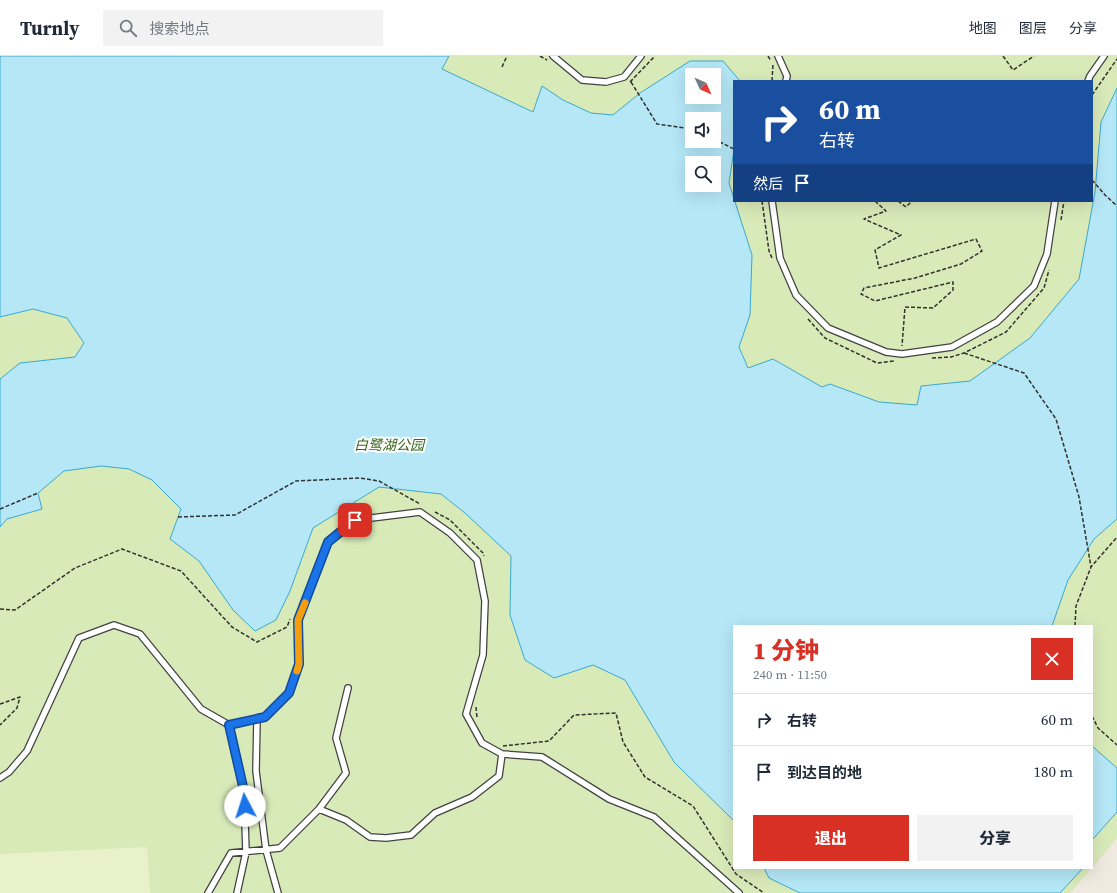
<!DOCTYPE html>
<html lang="zh">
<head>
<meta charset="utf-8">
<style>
	:root { --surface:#fff; --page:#f2f2f3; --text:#1f2937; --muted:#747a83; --line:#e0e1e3; --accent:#d93025 }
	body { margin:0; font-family:"Source Serif 4","Noto Sans SC",serif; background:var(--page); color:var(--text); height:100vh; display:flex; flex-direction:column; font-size:15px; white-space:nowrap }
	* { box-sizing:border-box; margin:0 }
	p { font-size:13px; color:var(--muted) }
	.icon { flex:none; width:22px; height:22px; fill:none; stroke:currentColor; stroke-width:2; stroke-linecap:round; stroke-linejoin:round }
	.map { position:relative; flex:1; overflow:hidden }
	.details { position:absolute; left:733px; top:569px; width:360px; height:244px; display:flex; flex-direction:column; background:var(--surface); border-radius:0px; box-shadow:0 4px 16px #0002 }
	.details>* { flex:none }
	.banner { position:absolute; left:733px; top:24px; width:360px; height:122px; border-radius:0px; box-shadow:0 4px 16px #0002; background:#1a4fa0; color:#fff; overflow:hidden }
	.needle { width:26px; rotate:135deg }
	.tools { position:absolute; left:685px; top:12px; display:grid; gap:8px }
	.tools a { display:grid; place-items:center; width:36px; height:36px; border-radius:0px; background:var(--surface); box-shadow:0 4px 16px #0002; font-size:20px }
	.pin { position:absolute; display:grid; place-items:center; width:34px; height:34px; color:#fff; margin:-17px; border-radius:8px; box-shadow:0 2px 6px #0006 }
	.me { position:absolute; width:44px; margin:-22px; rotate:355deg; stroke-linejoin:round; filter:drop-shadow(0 0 3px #0008) }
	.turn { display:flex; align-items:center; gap:14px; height:84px; padding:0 20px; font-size:18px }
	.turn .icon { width:52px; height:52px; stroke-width:2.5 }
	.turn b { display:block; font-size:28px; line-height:34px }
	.then { display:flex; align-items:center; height:38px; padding:0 20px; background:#0003; gap:8px; font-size:15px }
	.round { display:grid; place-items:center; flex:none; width:42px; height:42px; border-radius:0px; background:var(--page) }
	.head { display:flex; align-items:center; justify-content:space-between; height:68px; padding:0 20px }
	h1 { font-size:24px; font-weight:800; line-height:30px; color:var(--accent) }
	.action { display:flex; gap:8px; margin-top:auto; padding:8px 20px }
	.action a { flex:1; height:46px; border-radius:0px; background:var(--accent); color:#fff; font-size:16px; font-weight:800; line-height:46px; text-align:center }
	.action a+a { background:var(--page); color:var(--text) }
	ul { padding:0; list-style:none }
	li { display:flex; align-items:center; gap:12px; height:52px; padding:0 20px; border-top:1px solid var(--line) }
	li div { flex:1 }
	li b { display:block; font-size:15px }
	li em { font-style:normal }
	header { display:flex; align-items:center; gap:24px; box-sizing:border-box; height:56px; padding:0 20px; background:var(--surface); border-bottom:1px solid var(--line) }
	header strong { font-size:19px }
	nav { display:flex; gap:22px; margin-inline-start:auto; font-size:14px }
	.search { width:280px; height:36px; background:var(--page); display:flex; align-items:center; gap:10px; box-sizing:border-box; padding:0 14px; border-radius:0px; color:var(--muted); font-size:15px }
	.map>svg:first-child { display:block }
</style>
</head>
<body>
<header>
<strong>Turnly</strong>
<div class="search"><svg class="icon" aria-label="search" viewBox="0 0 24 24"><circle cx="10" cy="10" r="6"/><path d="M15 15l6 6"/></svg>搜索地点</div>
<nav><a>地图</a><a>图层</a><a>分享</a></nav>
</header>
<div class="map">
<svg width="1117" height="837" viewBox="0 0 1117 837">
	<rect width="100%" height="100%" fill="#fffaf0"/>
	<!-- green -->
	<path fill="#d9eab9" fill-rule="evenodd" d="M0,0h1117v837h-1117zM692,19h22v22h-22zM734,25h358v120h-358zM692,63h22v22h-22zM692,107h22v22h-22zM734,570h358v242h-358z"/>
	<!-- pitch -->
	<path fill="#e9f1cb" d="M147,791l3,46h-150v-39z"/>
	<!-- plaza -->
	<path fill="#efe9df" d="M1117,782v55h-47l22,-25z"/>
	<!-- water -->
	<path fill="#b5e7f6" stroke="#3ba8ce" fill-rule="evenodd" d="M0,0h449l-7,13 91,43 9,-26 21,14 28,13 22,2 27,-22 50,-32h33l17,20h-6v69l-5,33 23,72 -2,60 -11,32 9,21 25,-9 49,28 8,-3 49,18 38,3 4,-19 49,-5 60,-43 49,-59 16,-87 6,-70 16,-34v431l-23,20 -26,41 -16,46h-318v195l-60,-59 -49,-82 -32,-15 -39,13 -29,-18 -15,-45 1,-59 -46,-43 -24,-19 -62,-7 -66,41 -23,63 -14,29 -21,11 -22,-21 -34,-49 -29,-22 11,-30 -29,-29 -23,-11 -28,-3 -37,5 -26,22 4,16 -35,10 -7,8v-148l20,-16 55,-6 9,-14 -17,-25 -34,-9 -33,8zM692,19h22v22h-22zM692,63h22v22h-22zM692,107h22v22h-22z
		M1092,690l25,22v44l-25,28z
		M764,812h319l-23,25h-260l-31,-15z"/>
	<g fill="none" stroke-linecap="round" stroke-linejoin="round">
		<!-- lane casing -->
		<g stroke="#424242" stroke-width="8">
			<path id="lane" d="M553,0l29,24 24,2 18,-5 17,-21
				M778,0l9,20 -1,5
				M1088,25l2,-5 14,-20
				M772,145l8,57 16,37 32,33 58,24 16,2 50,-7 45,-25 37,-36 13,-32 8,-53
				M348,632l-12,50 10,35 -27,36 27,11 24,17 16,1 25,-3 24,-22 37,-16 27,-21 3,-22
				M257,663l-1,52 10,79 12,43
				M229,669l15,66 2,61 -9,41
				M0,722l9,-6 18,-21 52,-113 35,-13 26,9 61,75 28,16 36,-8 24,-24 10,-29 -1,-43 30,-79 27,-22 65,-8 30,21 27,27 8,41 -2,54 -17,59 16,29 20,11 40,3 67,42 45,18 85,76
				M208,837l23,-40 49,-5 39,-39"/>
		</g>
		<!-- path -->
		<path stroke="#313131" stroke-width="1.5" stroke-dasharray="4 2" stroke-linecap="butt" d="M540,0l7,4
			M768,0l3,5
			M1003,0l10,14 21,-14
			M502,11l5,-11
			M772,25l1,-17
			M630,26l25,-26
			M631,26l26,42 35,5
			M1092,39l25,-36
			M714,83l20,10
			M1092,124l13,15 12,11
			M762,145l7,50 3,7
			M875,145l11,10 -22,8 37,16 -26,15 4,18 97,-29 6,12 -21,13 -46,14 -51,10 -3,6 14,7 78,-19v8l-20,18 -28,-1 -3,39
			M898,145l8,6 6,-6
			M1061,164l3,-19
			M808,263l17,19 52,25 17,-2
			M964,297l60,20 32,46 23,78 12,70
			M932,302l19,-1 13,-4 42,-21 38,-44 5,-18
			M0,453l38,-16
			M435,456l15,8 33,33 1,3
			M178,461l57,-2 61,-34 64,-3 19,3 41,23
			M0,553l15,1 60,-42 47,-19 59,22 51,56 25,15 30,-15 3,-8
			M1075,570l1,-20 15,-39 26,-30
			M0,648l20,-7 -3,11 -17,17
			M476,651l1,11
			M1092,660l6,12 19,17
			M503,690l46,-5 25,-26 42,-2 7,29 22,35 48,29 43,68 28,19"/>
		<!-- lane -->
		<use href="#lane" stroke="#fff" stroke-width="5.5"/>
	</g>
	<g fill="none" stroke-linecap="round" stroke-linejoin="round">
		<!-- route casing -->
		<g stroke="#114b97" stroke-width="10">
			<path id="route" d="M245,750l-1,-15 -15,-66 36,-8 24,-24 10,-29 -1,-44 30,-78 27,-22"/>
		</g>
		<!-- route -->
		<use href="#route" stroke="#1a73e8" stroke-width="7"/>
		<!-- slow -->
		<path stroke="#f59e0b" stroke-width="7" d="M297,615l2,-7 -1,-44 7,-17"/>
	</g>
	<g text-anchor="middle" stroke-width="4" stroke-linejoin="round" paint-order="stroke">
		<!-- park labels -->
		<g font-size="14" font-style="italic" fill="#37671e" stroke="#fff">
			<text x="389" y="394">白鹭湖公园</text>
		</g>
	</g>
</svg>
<div class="tools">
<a><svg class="needle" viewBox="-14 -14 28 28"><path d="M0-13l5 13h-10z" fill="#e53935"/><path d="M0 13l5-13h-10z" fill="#747a83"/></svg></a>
<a><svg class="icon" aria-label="sound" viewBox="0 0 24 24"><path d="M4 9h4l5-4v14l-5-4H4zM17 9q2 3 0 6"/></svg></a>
<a><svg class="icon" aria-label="search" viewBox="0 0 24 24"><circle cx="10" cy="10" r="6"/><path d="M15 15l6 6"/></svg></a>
</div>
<div class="pin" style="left:355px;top:464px;background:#d93025"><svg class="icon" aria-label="arrive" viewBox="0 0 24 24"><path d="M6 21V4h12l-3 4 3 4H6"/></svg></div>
<svg class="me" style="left:245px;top:750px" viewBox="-20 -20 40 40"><circle r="19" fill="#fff"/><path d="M0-13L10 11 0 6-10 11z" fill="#1a73e8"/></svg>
<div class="banner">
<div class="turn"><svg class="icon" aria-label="right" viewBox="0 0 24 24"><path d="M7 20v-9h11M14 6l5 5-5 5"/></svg><div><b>60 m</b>右转</div></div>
<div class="then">然后<svg class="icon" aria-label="arrive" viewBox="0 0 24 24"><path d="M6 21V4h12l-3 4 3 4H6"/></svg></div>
</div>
<section class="details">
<div class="head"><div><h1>1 分钟</h1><p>240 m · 11:50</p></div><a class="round" style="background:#d93025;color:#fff"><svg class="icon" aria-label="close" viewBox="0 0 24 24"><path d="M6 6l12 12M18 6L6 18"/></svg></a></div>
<ul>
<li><svg class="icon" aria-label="right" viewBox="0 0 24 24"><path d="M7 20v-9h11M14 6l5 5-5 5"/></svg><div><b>右转</b></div><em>60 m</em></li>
<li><svg class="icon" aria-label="arrive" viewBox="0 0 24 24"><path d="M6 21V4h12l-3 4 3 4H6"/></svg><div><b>到达目的地</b></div><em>180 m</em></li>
</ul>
<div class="action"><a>退出</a><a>分享</a></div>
</section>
</div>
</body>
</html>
